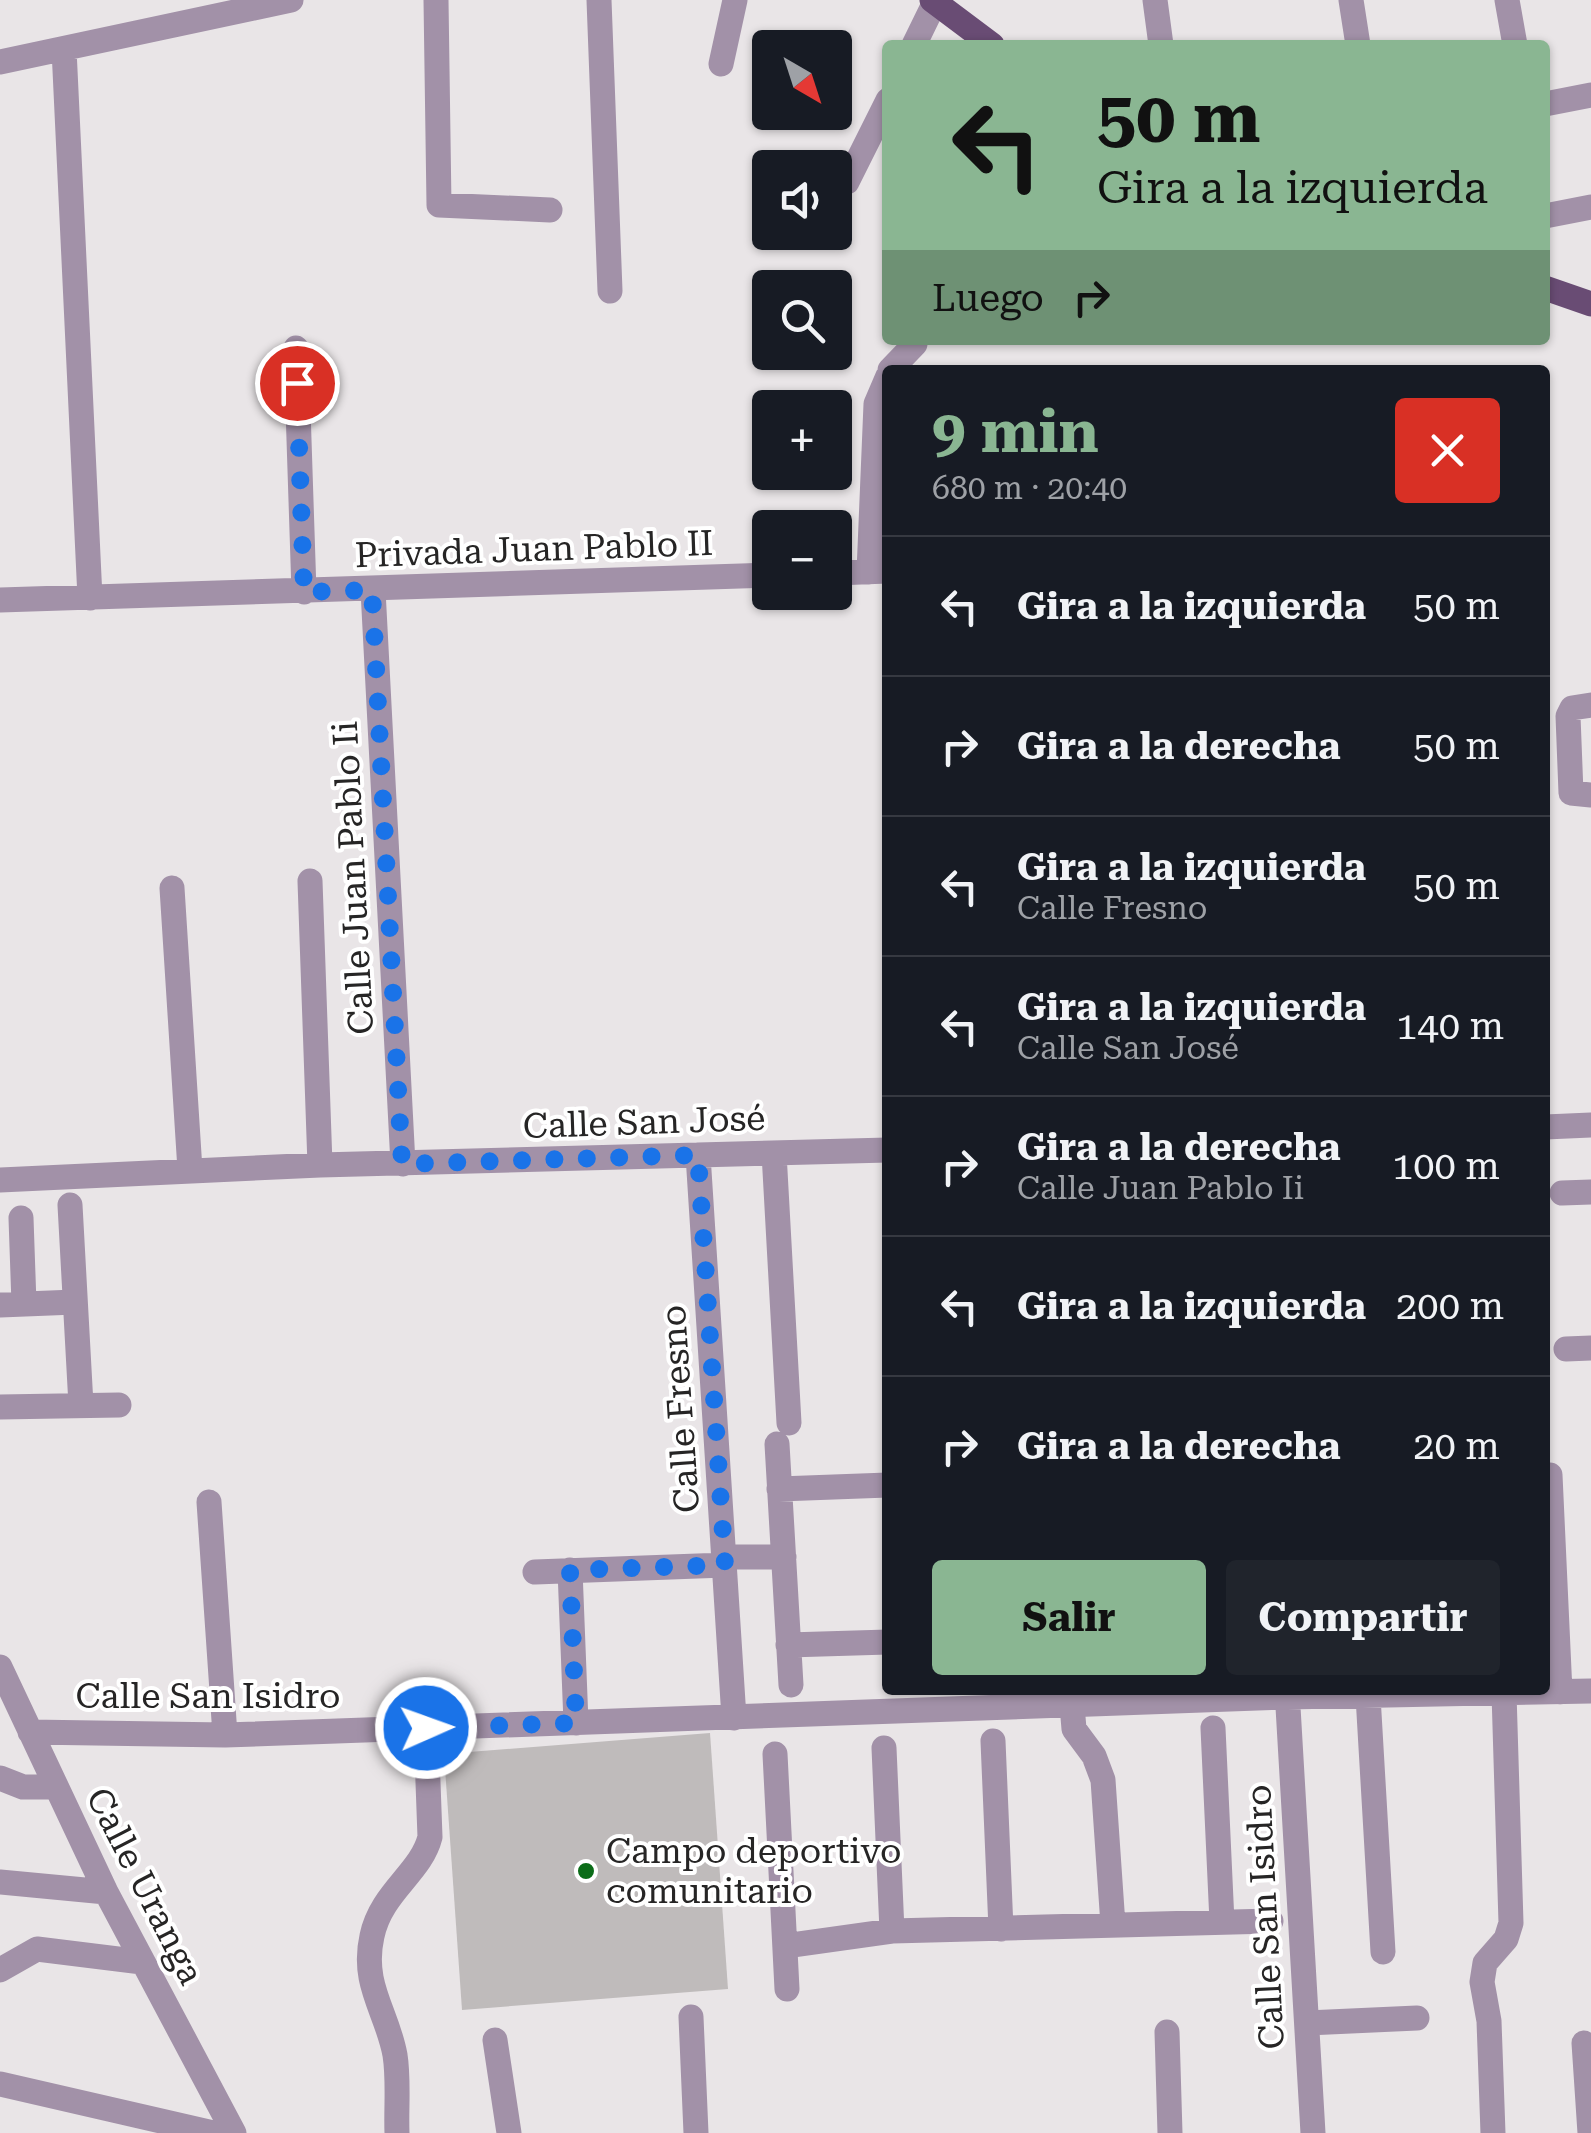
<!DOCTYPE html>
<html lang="es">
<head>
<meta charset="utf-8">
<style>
	:root { --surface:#171b24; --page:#20242c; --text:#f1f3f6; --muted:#9ea1a6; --line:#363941; --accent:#8ab692 }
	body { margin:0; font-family:"Roboto Serif",serif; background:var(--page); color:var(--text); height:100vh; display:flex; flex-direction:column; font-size:38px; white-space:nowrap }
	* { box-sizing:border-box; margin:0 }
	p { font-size:32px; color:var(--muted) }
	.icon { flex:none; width:55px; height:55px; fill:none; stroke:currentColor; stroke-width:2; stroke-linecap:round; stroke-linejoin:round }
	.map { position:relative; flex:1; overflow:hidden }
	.drawer { position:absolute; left:882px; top:365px; width:668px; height:1330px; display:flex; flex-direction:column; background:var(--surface); border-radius:10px; box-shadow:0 2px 8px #0004 }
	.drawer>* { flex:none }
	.top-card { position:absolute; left:882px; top:40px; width:668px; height:305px; border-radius:10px; box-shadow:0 2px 8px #0004; background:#8ab692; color:#111; overflow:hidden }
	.needle { width:65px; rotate:141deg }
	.fabs { position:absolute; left:752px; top:30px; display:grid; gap:20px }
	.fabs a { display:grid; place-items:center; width:100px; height:100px; border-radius:10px; background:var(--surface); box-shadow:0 2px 8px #0004; font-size:50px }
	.pin { position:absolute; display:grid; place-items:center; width:85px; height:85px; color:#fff; margin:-42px; border:5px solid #fff; border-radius:50%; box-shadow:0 2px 10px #0007 }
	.me { position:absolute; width:110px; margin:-55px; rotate:88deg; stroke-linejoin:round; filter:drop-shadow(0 0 8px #0008) }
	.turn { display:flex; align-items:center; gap:35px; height:210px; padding:0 50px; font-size:45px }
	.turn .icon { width:130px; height:130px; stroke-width:2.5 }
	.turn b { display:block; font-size:70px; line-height:85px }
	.then { display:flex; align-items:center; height:95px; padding:0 50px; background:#0003; gap:20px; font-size:38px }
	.round { display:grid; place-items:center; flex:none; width:105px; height:105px; border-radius:10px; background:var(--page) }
	.summary { display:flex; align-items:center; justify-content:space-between; height:170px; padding:0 50px }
	h1 { font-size:60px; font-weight:700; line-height:75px; color:var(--accent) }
	.primary-button { display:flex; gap:20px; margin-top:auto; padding:20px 50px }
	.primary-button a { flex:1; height:115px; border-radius:10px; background:var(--accent); color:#111; font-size:40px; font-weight:700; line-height:115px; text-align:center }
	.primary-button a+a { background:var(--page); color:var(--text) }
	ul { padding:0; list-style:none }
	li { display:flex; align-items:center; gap:30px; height:140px; padding:0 50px; border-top:2px solid var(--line) }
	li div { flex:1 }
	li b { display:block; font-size:38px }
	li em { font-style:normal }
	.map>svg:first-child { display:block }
</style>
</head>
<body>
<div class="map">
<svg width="1591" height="2133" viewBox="0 0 1591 2133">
	<rect width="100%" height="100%" fill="#e9e5e7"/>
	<!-- building -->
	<path fill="#bfbbbb" d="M710,1733l18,256 -266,21 -18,-256z"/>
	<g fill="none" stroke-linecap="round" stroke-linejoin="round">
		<!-- minor -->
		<path stroke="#a291a8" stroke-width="25" d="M436,0l3,205 111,5
			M599,0l11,291
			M1155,0l6,45
			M1351,0l7,45
			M1507,0l8,45
			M914,45l21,-43
			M64,49l26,549
			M0,62l291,-62
			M721,64l14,-64
			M1545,104l46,-9
			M847,182l41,-82
			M1545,216l46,-9
			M296,348l8,244
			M890,370l25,-26
			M869,572l7,-168 12,-28
			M835,573l53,-2
			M373,590l30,574
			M0,600l770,-25
			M1591,705l-19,3 -4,8 3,77 20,2
			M310,881l10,284
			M172,888l18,282
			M1545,1127l46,-2
			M774,1153l15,270
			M698,1155l36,563
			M0,1180l320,-15 568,-15
			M1562,1193l29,-1
			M70,1205l11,200
			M21,1218l3,86
			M0,1305l75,-3
			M1566,1349l25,-1
			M0,1407l119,-2
			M777,1444l14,241
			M1550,1475l10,217
			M779,1489l109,-4
			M209,1502l16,233
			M724,1557h60
			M570,1570l6,153
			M535,1572l190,-7
			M788,1645l100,-3
			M0,1667l106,225 128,241
			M1287,1690l26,443
			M1368,1696l15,256
			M1072,1705l2,24 20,27 9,24 10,145
			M1213,1728l9,194
			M30,1732l195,3 1062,-38 304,-6
			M993,1741l8,188
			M884,1748l8,183
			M775,1754l12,235
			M0,1778l23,9h33
			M0,1882l106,10
			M785,1946l107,-15 379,-10
			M0,1970l37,-21 105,13
			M691,2017l5,116
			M1307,2023l110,-5
			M1167,2032l3,101
			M495,2040l14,93
			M1584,2043l6,90
			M0,2084l213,49
			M397,2133c-1,-25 2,-53 -2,-78 -8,-44 -34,-70 -23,-119 9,-44 49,-63 58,-99l-4,-109
			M1493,2133l-4,-112 -7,-39 3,-19 21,-24 5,-16 -7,-230"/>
		<!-- major -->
		<path stroke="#694c74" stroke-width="25" d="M932,0l60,45
			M1545,288l46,16"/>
	</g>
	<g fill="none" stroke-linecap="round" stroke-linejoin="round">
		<!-- route -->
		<path stroke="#1a73e8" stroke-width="18" stroke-dasharray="0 32.4" d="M297,383l7,209 68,-2 30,574 296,-9 27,410 -155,5 6,153 -150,5"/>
	</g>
	<!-- markers -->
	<circle fill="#0b6c18" stroke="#fff" stroke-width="4" cx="586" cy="1871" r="10"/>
	<g text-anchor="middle" stroke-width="8" stroke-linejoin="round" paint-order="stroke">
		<!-- street labels -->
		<g font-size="35" fill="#262525" stroke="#fff">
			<text transform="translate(534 549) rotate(-2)" y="12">Privada Juan Pablo II</text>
			<text transform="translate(353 878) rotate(-93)" y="12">Calle Juan Pablo Ii</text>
			<text transform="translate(644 1122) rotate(-2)" y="12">Calle San José</text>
			<text transform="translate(680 1409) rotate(-94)" y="12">Calle Fresno</text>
			<text x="208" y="1708">Calle San Isidro</text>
			<text transform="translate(145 1886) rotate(63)" y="12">Calle Uranga</text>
			<text transform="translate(1265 1917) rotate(-93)" y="12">Calle San Isidro</text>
		</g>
		<!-- poi labels -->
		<g font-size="35" fill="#262525" stroke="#fff" text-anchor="start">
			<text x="606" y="1863">Campo deportivo<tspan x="606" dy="40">comunitario</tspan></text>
		</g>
	</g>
</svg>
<div class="fabs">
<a><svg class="needle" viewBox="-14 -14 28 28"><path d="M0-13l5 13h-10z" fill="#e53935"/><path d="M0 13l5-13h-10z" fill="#9ea1a6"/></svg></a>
<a><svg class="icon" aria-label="sound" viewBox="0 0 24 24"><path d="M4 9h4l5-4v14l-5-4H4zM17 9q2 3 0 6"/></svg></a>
<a><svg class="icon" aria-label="search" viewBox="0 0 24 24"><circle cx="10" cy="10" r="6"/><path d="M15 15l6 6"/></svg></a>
<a>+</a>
<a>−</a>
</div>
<div class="pin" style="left:297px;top:383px;background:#d93025"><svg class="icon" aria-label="arrive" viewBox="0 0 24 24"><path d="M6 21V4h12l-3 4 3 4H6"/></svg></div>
<svg class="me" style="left:426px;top:1728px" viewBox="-20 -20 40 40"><circle r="17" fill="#1a73e8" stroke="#fff" stroke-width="3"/><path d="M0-11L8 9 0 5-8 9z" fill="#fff"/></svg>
<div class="top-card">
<div class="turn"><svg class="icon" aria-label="left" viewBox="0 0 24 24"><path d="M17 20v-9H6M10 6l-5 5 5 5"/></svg><div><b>50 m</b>Gira a la izquierda</div></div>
<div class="then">Luego<svg class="icon" aria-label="right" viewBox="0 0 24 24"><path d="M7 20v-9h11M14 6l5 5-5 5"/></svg></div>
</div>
<section class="drawer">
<div class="summary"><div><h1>9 min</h1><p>680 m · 20:40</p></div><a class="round" style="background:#d93025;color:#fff"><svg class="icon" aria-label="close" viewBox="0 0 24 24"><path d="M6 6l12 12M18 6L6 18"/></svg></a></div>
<ul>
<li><svg class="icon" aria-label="left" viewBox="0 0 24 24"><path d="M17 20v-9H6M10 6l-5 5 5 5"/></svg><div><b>Gira a la izquierda</b></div><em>50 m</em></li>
<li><svg class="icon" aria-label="right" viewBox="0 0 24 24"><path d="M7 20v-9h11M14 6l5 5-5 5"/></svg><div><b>Gira a la derecha</b></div><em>50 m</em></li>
<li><svg class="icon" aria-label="left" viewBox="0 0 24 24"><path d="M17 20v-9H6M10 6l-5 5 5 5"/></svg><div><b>Gira a la izquierda</b><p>Calle Fresno</p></div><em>50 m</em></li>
<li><svg class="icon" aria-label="left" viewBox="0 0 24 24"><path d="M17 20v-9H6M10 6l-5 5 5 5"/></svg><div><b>Gira a la izquierda</b><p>Calle San José</p></div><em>140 m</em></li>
<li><svg class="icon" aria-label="right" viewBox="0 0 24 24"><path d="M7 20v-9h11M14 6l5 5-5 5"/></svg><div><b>Gira a la derecha</b><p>Calle Juan Pablo Ii</p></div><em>100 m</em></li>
<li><svg class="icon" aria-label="left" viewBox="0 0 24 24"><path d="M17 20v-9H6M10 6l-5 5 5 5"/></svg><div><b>Gira a la izquierda</b></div><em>200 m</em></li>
<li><svg class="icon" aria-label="right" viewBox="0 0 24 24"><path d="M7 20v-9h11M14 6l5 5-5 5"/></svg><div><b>Gira a la derecha</b></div><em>20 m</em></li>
</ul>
<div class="primary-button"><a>Salir</a><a>Compartir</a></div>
</section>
</div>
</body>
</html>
